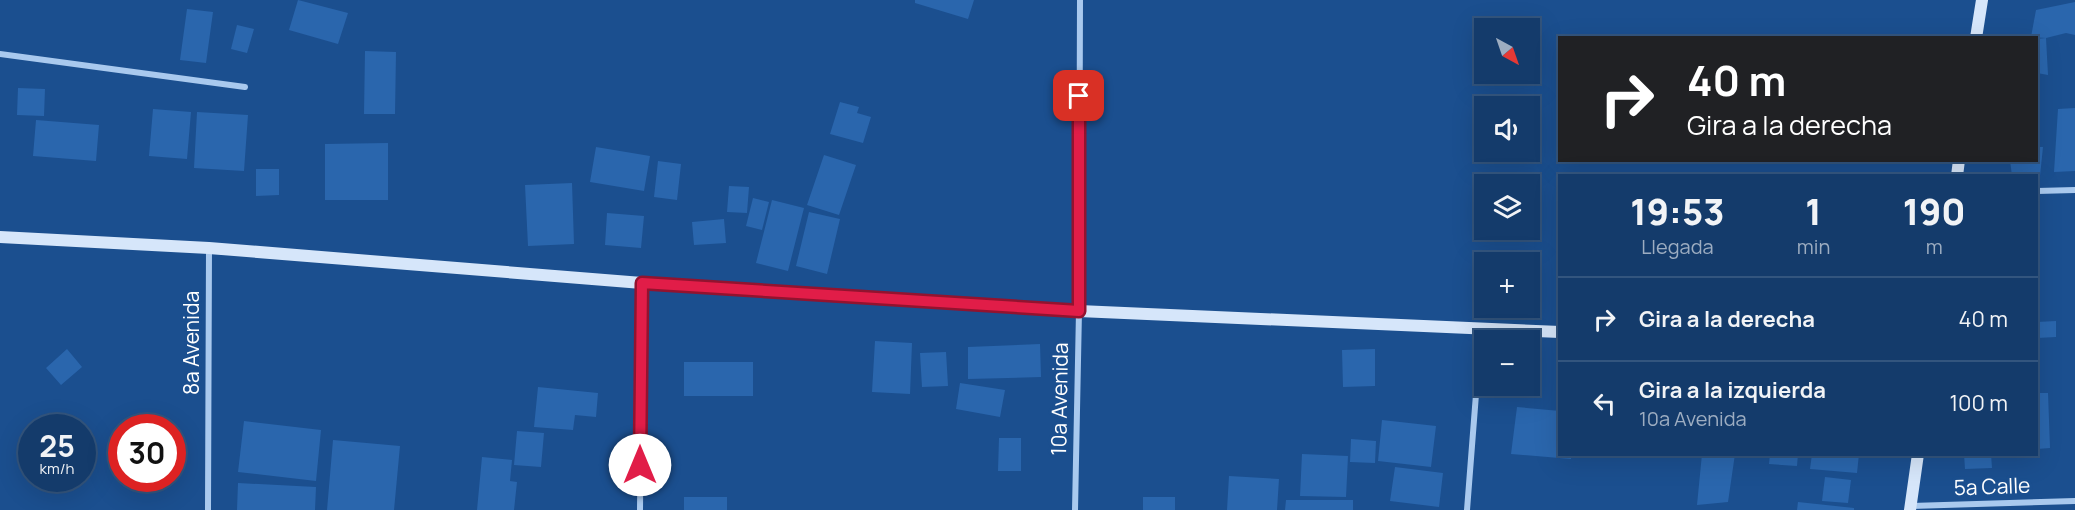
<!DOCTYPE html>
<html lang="es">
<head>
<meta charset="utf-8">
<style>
	:root { --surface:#143b6b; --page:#1d4271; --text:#f1f3f6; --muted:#9dadc1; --line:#33557e }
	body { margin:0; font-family:Manrope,sans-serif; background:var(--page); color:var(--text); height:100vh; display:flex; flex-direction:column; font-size:22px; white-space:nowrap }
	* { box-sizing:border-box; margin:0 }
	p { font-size:20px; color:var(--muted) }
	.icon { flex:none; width:33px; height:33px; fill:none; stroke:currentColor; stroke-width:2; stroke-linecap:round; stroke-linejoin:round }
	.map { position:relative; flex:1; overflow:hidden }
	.drawer { position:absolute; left:1558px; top:174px; width:480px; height:282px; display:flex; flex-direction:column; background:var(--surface); border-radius:0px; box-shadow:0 6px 24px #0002,0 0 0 2px var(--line) }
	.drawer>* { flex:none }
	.guide { position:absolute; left:1558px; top:36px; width:480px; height:126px; border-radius:0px; box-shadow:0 6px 24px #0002,0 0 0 2px var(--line); background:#202124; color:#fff; overflow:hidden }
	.needle { width:39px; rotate:140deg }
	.fabs { position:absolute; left:1474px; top:18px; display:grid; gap:12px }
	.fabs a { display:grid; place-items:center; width:66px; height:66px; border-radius:0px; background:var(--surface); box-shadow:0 6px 24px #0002,0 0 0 2px var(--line); font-size:30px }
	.speed { position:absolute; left:18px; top:414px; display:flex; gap:12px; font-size:30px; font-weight:700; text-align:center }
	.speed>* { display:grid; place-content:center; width:78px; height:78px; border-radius:50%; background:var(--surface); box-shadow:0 6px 24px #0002,0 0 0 2px var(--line); line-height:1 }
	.speed small { font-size:15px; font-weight:400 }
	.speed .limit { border:9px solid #d22; background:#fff; color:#111 }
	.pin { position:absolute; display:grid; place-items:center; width:51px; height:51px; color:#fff; margin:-26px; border-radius:12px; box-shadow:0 3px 9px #0006 }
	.me { position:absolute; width:66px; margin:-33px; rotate:0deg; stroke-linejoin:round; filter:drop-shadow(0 0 4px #0008) }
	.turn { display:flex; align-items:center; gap:21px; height:126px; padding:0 30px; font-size:27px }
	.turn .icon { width:78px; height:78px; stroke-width:2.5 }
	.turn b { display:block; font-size:42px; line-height:51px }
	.eta { display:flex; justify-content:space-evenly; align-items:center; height:102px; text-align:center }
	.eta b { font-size:36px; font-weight:800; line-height:42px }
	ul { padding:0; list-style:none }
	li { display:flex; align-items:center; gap:18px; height:84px; padding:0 30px; border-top:2px solid var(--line) }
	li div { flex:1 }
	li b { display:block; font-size:22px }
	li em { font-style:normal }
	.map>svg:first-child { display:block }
</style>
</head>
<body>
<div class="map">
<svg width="2075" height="510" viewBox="0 0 2075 510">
	<rect width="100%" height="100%" fill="#1b4f8f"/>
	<!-- building -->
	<path fill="#2a66ad" d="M298,0l50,13 -10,31 -49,-14z
		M915,0h59l-6,19 -53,-16z
		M2075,2v33l-9,-2 -20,5 -15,-1 5,-27z
		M187,9l26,3 -7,51 -26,-3z
		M237,25l17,4 -7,24 -16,-4z
		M2046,38l2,37 -11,-2v-34z
		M365,51l31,1 -1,62h-31z
		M18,88l27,1 -1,27 -27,-1z
		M840,102l19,5 -2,6 14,4 -8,26 -33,-9z
		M2075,108v63l-21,1 4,-63z
		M153,109l38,3 -4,47 -38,-3z
		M197,112l51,3 -4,56 -50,-3z
		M36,120l63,5 -3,36 -63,-5z
		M388,143v57h-63v-56z
		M596,147l54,9 -6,35 -54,-9z
		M2037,147h6l-3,29h-28l-2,-16h27z
		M824,155l32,10 -17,50 -32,-10z
		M658,161l23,3 -4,36 -23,-3z
		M256,169h23v26l-23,1z
		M572,183l2,61 -46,2 -3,-61z
		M729,186l20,1 -2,26 -20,-1z
		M753,198l16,4 -7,28 -16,-4z
		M772,200l32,8 -16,63 -32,-8z
		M809,212l31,7 -13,55 -31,-8z
		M607,213l37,3 -3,32 -36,-3z
		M724,219l2,24 -32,2 -2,-23z
		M2056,321v16l-19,1v-16z
		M875,341l37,2 -2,51 -38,-2z
		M1040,344l1,33 -73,2v-32z
		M67,349l15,18 -21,18 -15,-17z
		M1375,349v37l-32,1 -1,-37z
		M946,352l2,34 -26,1 -2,-34z
		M684,362h69v34h-69z
		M960,383l45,7 -5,27 -44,-8z
		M538,387l60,6 -2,24 -21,-2 -2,15 -39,-3z
		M2037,393h11l2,55 -13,1z
		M1517,407l43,4v43h11v5l-60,-5z
		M1382,420l54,6 -5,41 -53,-6z
		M244,421l77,9 -5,51 -78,-9z
		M517,431l27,2 -3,34 -27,-2z
		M999,438h22v33h-23z
		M1351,439l25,2 -1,22 -25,-1z
		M333,440l67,6 -6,64h-67z
		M1302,454l46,2 -2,41 -46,-1z
		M1702,454h33l-7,48 -31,3z
		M1770,454h28l-1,12 -28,-2z
		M1812,454h47l-2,19 -47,-4z
		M1964,454h27l1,14 -27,1z
		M482,457l30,3 -2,21 7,1 -3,28h-37z
		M1395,467l48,6 -4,34 -49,-6z
		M1229,476l50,3 -2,31h-50z
		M1825,477l26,3 -3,23 -26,-2z
		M238,483l78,4 -1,23h-78z
		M684,497h43v13h-43z
		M1143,497h32v13h-32z
		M1286,500h67v10h-68z
		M1798,502l56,6v2h-57z"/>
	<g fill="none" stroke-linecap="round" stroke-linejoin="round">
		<!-- street -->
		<path stroke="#a9c9ee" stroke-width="6" d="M0,54l245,33
			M2037,191l38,-1
			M1911,506l164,-5
			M208,510l1,-262
			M640,510l2,-227
			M1075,510l4,-199 1,-311
			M1467,510l14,-180"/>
		<!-- secondary -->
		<path stroke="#d6e6fa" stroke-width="12" d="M1976,38l6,-38
			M1957,176l2,-16
			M0,237l209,11 433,35 437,28 481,21
			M1910,510l8,-56"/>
	</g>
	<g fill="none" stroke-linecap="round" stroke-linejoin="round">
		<!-- route casing -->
		<g stroke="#92132f" stroke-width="15">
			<path id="route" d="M640,465l2,-182 437,28v-215"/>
		</g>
		<!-- route -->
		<use href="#route" stroke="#e11d48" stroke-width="10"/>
	</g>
	<g text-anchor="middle" stroke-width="6" stroke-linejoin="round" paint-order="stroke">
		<!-- street labels -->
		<g font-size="21" fill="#fff" stroke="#1b4f8f">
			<text transform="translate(192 343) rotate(-90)" y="7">8a Avenida</text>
			<text transform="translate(1060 399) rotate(-89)" y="7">10a Avenida</text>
			<text transform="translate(1992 487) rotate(-2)" y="7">5a Calle</text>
		</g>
	</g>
</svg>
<div class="fabs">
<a><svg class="needle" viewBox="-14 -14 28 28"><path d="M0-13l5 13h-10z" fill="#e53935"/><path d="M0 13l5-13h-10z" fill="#9dadc1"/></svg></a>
<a><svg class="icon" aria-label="sound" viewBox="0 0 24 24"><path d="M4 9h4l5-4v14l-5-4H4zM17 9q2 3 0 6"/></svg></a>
<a><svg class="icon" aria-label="layers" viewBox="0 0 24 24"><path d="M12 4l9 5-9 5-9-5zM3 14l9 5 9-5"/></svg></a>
<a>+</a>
<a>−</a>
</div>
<div class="speed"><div>25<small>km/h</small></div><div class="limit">30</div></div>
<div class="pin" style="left:1079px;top:96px;background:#d93025"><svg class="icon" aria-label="arrive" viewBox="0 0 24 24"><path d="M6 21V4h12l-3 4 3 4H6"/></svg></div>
<svg class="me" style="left:640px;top:465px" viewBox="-20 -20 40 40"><circle r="19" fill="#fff"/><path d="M0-13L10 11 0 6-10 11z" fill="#e11d48"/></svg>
<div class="guide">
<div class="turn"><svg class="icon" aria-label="right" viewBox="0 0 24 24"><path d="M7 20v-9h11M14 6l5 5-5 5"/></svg><div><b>40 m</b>Gira a la derecha</div></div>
</div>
<section class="drawer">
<div class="eta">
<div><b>19:53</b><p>Llegada</p></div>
<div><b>1</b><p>min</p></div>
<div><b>190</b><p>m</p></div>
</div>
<ul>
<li><svg class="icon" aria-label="right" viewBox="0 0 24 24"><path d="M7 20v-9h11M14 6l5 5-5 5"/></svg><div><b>Gira a la derecha</b></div><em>40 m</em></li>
<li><svg class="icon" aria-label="left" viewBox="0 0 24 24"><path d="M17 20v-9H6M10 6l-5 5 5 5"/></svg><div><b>Gira a la izquierda</b><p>10a Avenida</p></div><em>100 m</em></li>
</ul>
</section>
</div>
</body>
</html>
